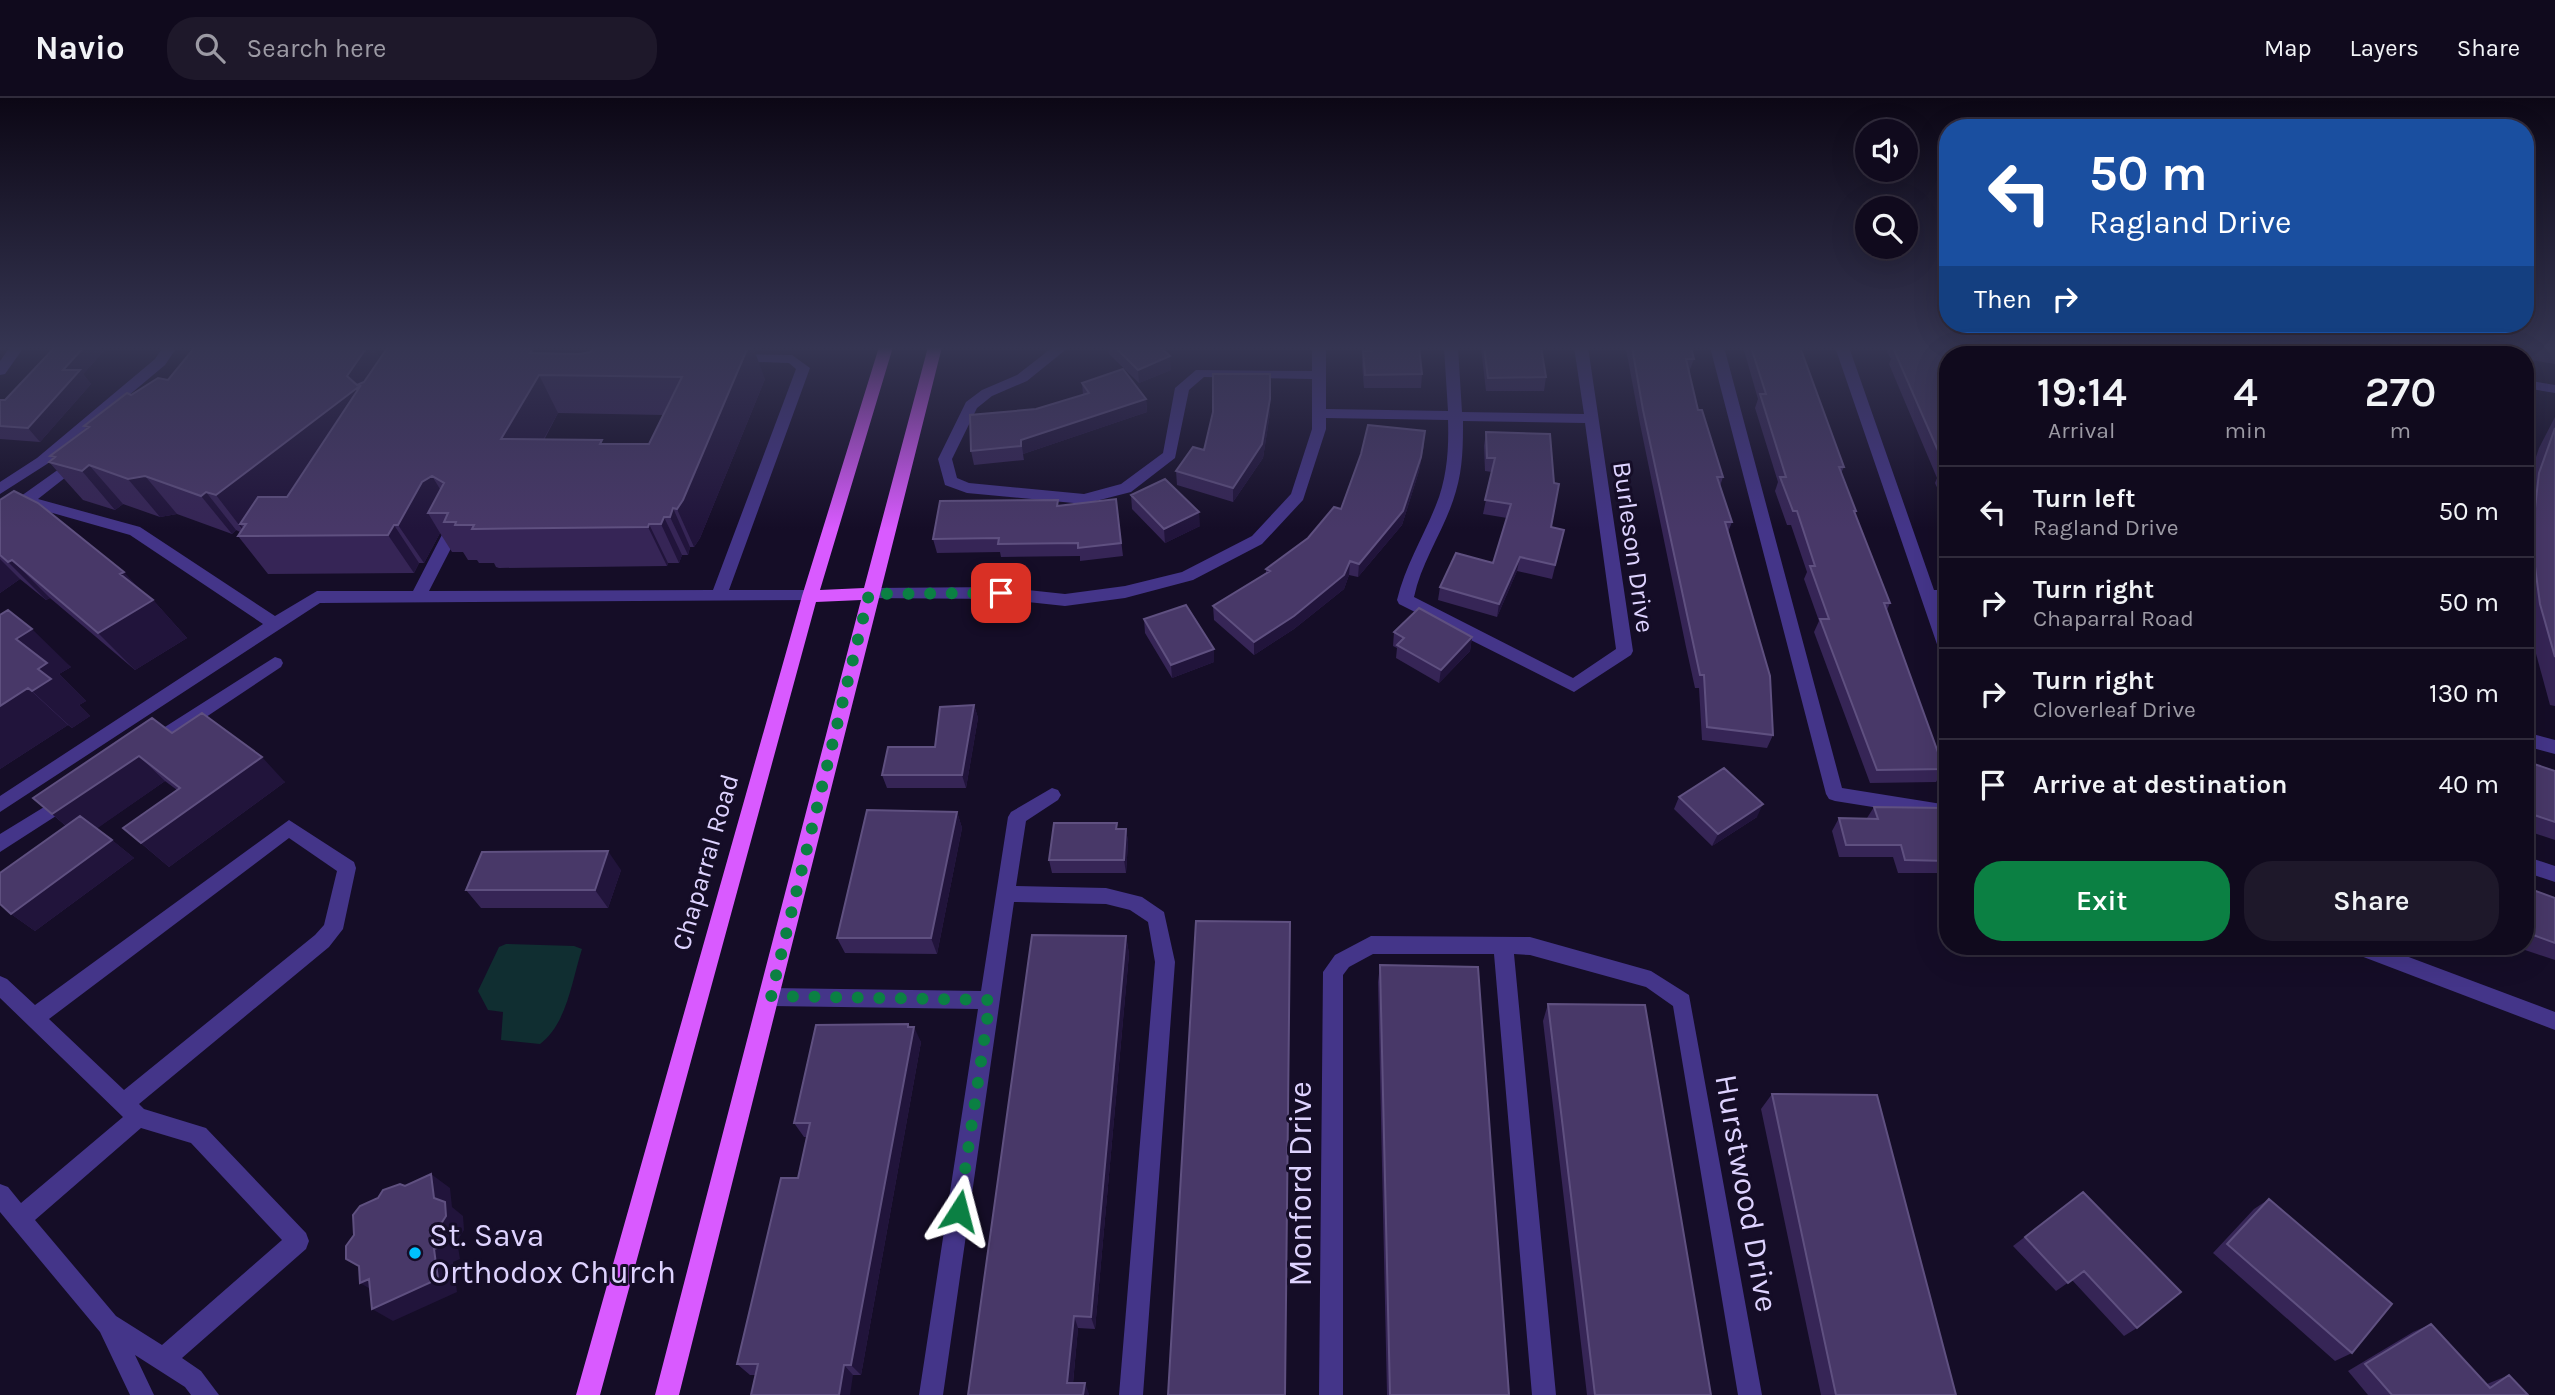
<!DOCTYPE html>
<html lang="en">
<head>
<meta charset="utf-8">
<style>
	:root { --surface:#100a1d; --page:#1e182a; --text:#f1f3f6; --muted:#9c9aa4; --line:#302b3b; --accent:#0b8043 }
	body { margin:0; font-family:Karla,sans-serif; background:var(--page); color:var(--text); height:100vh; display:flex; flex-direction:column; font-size:26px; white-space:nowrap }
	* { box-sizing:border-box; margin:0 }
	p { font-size:23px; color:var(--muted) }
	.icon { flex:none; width:38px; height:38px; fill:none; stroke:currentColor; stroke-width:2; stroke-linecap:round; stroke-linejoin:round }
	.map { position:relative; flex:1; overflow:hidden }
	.details { position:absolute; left:1939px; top:248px; width:595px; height:609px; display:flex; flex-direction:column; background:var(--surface); border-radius:28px; box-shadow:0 7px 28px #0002,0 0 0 2px var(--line) }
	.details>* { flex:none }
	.top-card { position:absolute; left:1939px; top:21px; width:595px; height:214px; border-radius:28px; box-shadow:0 7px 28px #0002,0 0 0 2px var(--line); background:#1a4fa0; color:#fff; overflow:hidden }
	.controls { position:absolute; left:1855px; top:21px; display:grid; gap:14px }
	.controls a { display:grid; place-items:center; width:63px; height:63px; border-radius:50%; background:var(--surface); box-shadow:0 7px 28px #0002,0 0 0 2px var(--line); font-size:35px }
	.pin { position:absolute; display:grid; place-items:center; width:60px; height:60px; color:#fff; margin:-30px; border-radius:14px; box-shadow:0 4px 10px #0006 }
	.me { position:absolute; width:77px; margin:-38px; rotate:9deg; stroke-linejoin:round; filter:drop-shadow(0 0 5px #0008) }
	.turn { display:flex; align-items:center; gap:24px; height:147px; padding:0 35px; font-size:32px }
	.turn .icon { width:91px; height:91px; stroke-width:2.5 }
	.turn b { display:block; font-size:49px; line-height:60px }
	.then { display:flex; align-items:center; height:66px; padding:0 35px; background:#0003; gap:14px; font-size:26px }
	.eta { display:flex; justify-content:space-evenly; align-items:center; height:119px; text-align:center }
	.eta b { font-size:42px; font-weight:600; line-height:49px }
	.action { display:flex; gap:14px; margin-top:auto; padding:14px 35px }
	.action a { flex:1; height:80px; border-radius:28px; background:var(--accent); color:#fff; font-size:28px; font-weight:600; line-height:80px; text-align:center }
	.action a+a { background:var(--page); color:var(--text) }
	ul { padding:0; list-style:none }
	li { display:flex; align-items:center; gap:21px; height:91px; padding:0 35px; border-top:2px solid var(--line) }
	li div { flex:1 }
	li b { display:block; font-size:26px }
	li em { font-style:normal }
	header { display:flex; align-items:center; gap:42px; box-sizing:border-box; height:98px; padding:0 35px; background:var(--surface); border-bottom:2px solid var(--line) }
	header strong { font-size:33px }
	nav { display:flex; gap:38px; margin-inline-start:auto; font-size:24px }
	.search { width:490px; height:63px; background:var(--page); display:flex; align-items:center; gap:18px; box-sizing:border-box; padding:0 24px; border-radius:28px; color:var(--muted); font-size:26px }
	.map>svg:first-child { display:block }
</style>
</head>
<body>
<header>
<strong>Navio</strong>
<div class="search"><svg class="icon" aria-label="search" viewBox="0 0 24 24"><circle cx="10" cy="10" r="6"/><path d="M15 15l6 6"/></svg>Search here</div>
<nav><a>Map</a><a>Layers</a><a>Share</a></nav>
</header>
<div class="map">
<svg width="2555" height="1297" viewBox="0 0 2555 1297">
	<rect width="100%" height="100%" fill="#150d27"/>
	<!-- green -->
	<path fill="#102e31" d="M506,846l68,2 8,3c-10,31 -15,75 -42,95l-39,-4 2,-28 -15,-2 -10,-19 21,-44z"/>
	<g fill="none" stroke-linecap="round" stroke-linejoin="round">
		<!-- minor -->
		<path fill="#443589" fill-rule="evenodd" d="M10,249h14l-19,27 -5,1v-14z
			M159,249h14l2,3 -10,15 -118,99 -47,30v-12l37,-24 118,-99 6,-9z
			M1053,249h16l-42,34 -35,15 -15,12 -25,51 5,19 12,5 115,11 37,-10 42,-31 12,-65 21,-18 116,1v-24h14v62l122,2 -4,-64h14l4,65 122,2 -10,-67h14l45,304 -2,4 -57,37 -175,-88 -2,-4c8,-34 26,-62 39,-95 11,-27 13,-56 12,-85l-122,-2v11l-23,71 -41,44 -69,36 -68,18 -60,8 -64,-7 -138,-1 -2,-4 2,-4 6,-2 132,-1 64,7 60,-8 57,-14 70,-36 39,-42 21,-65v-50l-108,-2 -15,13 -14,68 -44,34 -47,12 -117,-11 -22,-8 -7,-26 28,-57 16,-12 35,-15zM1463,323l122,2 31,226 -43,29 -159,-81c8,-38 32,-69 42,-106 7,-23 7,-47 7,-70z
			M1710,249h14l118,441 106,17v14l-113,-18 -6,-2 -3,-5z
			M1835,249h14l85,243h14v12l-10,-1 10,28v30l-8,-6z
			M1969,249h14l3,8h-14z
			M2319,249h31l26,5 2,3h-29l-28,-5z
			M733,256l59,1 18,13 -81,222h81l6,2 2,4 -2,4 -496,3 -320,209v-16l263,-172 -133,-89 -102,-29 -28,18v-13l73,-52 5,-2 7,5 -47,37 102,28 135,89 42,-25h96l35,-68 8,-5 8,5 -35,68 284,-1 83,-221 -7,-6 -61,-2 -2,-3z
			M2525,282l30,5v8l-30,-5z
			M275,559l6,2 2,4 -2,4 -123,82h-12l-3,-5 3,-5z
			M2525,634l30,8v14l-30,-8z
			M1052,690l6,2 3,5 -3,5 -32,21 -10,65 90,2 36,9 22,15 11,50 -32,433h-24l36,-433 -7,-40 -18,-12 -24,-6 -92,-2 -71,493h-24l59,-386 -207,-3 -7,-3 -3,-6 3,-6 7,-3 210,3 27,-174 3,-5z
			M67,695l6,2 3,5 -3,5 -73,47v-18z
			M289,722l65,42 2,6 -13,61 -14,18 -190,157 5,5 62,19 100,105 3,8 -3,8 -124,109 19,13 18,24h-28l-6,-8 -50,-32 19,40h-24l-30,-63 -100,-120v-28l8,3 13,16 102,-86 -123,-119v-22l7,3 28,26zM289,740l48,33 -13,54 -9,10 -191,155 -75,-71zM141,1030l50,15 91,97 -120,105 -46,-29 -81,-96z
			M2525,758l30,10v16l-30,-10z
			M1371,838l159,1 121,34 38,24 73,400h-24l-65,-389 -27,-19 -116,-32 -16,-1 42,441h-24l-38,-441h-121l-24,13 -6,8v420h-24l4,-423 12,-17z
			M2350,849h32l173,65v18l-202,-77z"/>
		<!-- major -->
		<path fill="#d95aff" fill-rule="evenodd" d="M879,249h14l-73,243 44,-2 64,-241h14l-263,1048h-24l206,-795 -45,2 -216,793h-24l226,-799z"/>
	</g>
	<!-- wall -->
	<path fill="#362556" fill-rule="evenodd" d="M55,249h45l4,4 -21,23 8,10 -51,58 -40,-3v-39h5z
		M373,249l7,11 45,-11h100v2h7l2,4 231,26 -65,159 -6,9h-4l-2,8h-6l-3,8h-11l-1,3 -168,2 -3,-1 -2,-4h-15l-2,-3h-9l-5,-8h-11l-12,-19 -16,30h-5l-5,10 -146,1 -30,-38 2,-4 -4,-2 -4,4 -55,-20 -17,3 -37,-13 -8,6 -32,-10 -34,-38 4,-3 -3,-3 36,-28 -2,-2 47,-31 37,-15zM558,315l105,2 -14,29h-45l-60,-4z
		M1108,249h52l11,23 -32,13 -30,-29z
		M1369,249h56v2h-6l3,25 -1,14h-57l-2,-23 1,-14h7z
		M1481,249h60l5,30 -2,14h-58z
		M1627,249h64l3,12 -5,13 9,38 25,67 -3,9 12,36 -4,10 45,203 -6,13 -65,-8 -3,-52h-4l-9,-41 -46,-223 -14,-75z
		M1743,249h57l44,120 -3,6 15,38 -1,3 35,89 -3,7 57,159 -8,13 -66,1 -56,-151 5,-11 -15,-42 3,-7 -16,-47h-4l-12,-34 3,-9 -23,-74 3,-9z
		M1885,249h63l-2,5 2,4v156l-13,-29 2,-5 -48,-114 2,-5z
		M2015,249h16l-2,4z
		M2059,249h199l45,8h-236v-6z
		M2457,249h98v17l-30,-5v-4h-20z
		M1082,285l64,16 1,13 -124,42 1,6 -50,5 -3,-14 65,-42 47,-14z
		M1270,315l-7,45 -30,44 -56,-17 -1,-14 28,-21z
		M2555,319v289l-5,-1 -24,-88 -1,-7v-115l1,-8 13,-39z
		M1486,334l65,95 13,3 -12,49 -35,-8 -20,46 -59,-17 2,-13 53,-24 14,-45 -24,-4 9,-42 -7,-1 -1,-25z
		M1424,347l-5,26 -17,54 -44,52 -9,-2 -5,14 -50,40 -40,26 -40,-35 -1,-14 53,-33v-4l42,-31 33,-29z
		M1131,397l69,31 -35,17 -33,-34z
		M1116,401l7,57 -43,5v-5l-79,1 -1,-5 -63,1 -4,-14 126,-33z
		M0,402l141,90 12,10 34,38 -52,32 -85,-72 -4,2 -26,-21 -20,14z
		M0,517l71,52 -12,7 27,27 -7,4 11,11 -18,12 -4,-3 -68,44z
		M1144,521l70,30v13l-42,16 -27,-45z
		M1394,534l78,5 -2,14 -31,32 -43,-25 1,-10 -4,-2z
		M974,607l4,13 -12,70h-79l-5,-13 53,-28z
		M172,635l113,49 -116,85 -46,-39 54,-38 -12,-9 -68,47 37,30 -99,73 -24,-17 55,-88 -33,-28z
		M2525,663l30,10v69l-30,-10z
		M1679,699l78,20 -45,29 -38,-37z
		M1874,709l74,13v53h-50l-5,-16h-54l-7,-26 7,-13h28z
		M957,714l5,16 -25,126 -92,-1 -8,-15z
		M1118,731h8l2,13 -2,31h-74l-3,-13z
		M621,772l-13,38h-127l-15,-18z
		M2525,772l8,20 22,8v62l-39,-13h9z
		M1126,838l3,18 -34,375 -17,-1 -5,55 16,11 -121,1z
		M1380,867l129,430h-122l-9,-413z
		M1548,906l163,391h-124l-44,-374z
		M908,926l13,18 -60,333h-111l-13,-11 61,-186 9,-41h-3l-10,-14z
		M1772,996l184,301h-135l-60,-286z
		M2083,1094l54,136 -13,8 -52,-56 -16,11 -43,-45z
		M2269,1101l83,154 -17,8 -122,-108 41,-44z
		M2431,1226l56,60 22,-9 19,20h-160l-20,-24 65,-39z"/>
	<!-- shaded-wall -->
	<path fill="#21143b" d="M84,249h16l4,4 -21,23 8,10 -51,58 -12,-14 35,-58z
		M367,249h6l21,34 -8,42 -135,107 -5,-6h-6l7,9 -1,1 -30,-39 131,-119z
		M522,249h3l33,66 -36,65 -21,-39z
		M748,249h5l12,32 -65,159 -6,9 -17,-38z
		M1170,258l1,14 -32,13 -1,-13z
		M1146,301l1,13 -124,42 1,6 -3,-20z
		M1270,301v14l-7,45 -30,44v-14z
		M1425,333l-6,40 -17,54 -44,52 1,-13z
		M89,367l34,39 -8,6 -33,-39z
		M145,378l32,38 -17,3 -32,-38z
		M432,378l24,39 -8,-2h-20l12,20 -16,30 -26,-38 24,-43z
		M206,394l30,38 -4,4 -31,-38z
		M673,410l17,39 -2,8 -18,-38z
		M1199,414l1,14 -35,17 -1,-14z
		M664,419l18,38 -3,8 -18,-39z
		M649,426l19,39 -1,3 -19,-39z
		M394,427l25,38 -5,10 -26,-38z
		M1520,459l-3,14 -20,46 2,-13z
		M0,461l20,20 -20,14z
		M12,462l38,38 -4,2 -38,-38z
		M1350,463l-1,14 -5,14 -50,40 -40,26v-13z
		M124,474l27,29 2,-1 34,38 -52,32 -37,-37 22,-59z
		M32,531l39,38 -12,7 27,27 -7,4 11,11 -18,12 -40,-37 6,-22 -22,-30z
		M1472,539l-2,14 -31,32 2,-13z
		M1214,551v13l-42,16 -1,-13z
		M28,590l40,37 -68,44v-63z
		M974,607l4,13 -12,70 -4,-13z
		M139,658l26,25 -83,58 -30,-25z
		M262,659l23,25 -116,85 -28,-24z
		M1763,706l-6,13 -45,29 6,-12z
		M957,714l5,16 -25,126 -6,-16z
		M1126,731l2,13 -2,31 -2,-13z
		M112,742l22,18 -99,73 -24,-17z
		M608,753l13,19 -13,38 -13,-18z
		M1126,838l3,18 -34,375 -4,-12z
		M908,926l4,9 2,-6 7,15 -60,333 -10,-10z
		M431,1076l19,14 2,19 11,9 1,14 -7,11 3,18 -7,3 4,30 -64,29 -21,-12 62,-60v-51z
		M369,1181l12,16 -21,-12z
		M1074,1218l4,12 -6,65 -5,-10z
		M844,1267l9,10 -3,20h-11z
		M1085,1285l4,11v1h-6z"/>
	<!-- building -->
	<path fill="#483868" stroke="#5f5080" stroke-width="2" fill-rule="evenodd" d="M55,249h29l-21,23h17l-52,58 -28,-2v-26h5z
		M195,249h172l-20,29 10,9 7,-3 24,-35h134l-1,2h11l-2,4 49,1 12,-2 2,-5h58l46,2 1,-2h50l-65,153 -6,9 -4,-1 -3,9h-6l-3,7h-12l-1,3 -173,2h-3l2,-4h-19l1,-3h-12l4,-9h-20l16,-30 -12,-7 -10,6 -24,43h-4l-6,10 -150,1 8,-12h-6l18,-27h29l74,-112 -145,110 -10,-3 -5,4 -56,-20 -17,3 -39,-14 -7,6 -33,-9 6,-5 -5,-1 39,-29 -5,-1 43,-33 4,2 27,-17 10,2zM539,277l143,2 -33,67h-49l2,-4 -101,-1z
		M1115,249h45l10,9 -32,14z
		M1371,249h48l3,27 -57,1 -2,-24h9z
		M1484,249h57l5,30 -58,1z
		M1632,249h59l3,12h-8l12,51h4l21,67h-6l15,45h-7l45,154 3,59 -66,-8 -3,-52h-4l-9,-42 -48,-223z
		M1751,249h49l44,120h-5l17,44h-2l36,92h-6l60,166 -67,1 -57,-151h9l-19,-53h5l-18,-55h-4l-13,-34h6l-26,-83h6z
		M1897,249h46l5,9v127l-6,-14h4l-52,-119h5z
		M2081,249h16v3z
		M2139,249h119l45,8h-129v-2z
		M1123,271l23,30 -125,41v6l-50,5 -1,-36 66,-6 53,-16 -7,-10z
		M1213,276h57v25l-8,45 -29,44 -57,-17 17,-24 11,3 9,-38z
		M1368,327l57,6 -4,26 -18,54 -44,53 -9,-3 -6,14 -50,41 -40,26 -41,-36 57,-35 -4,-2 42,-31 26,-31 7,2 20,-55z
		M2555,330v229l-15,-53 -8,-60 3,-36 4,-35z
		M1486,334l64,2 4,49 5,1 -8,43 13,3 -9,35 -35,-8 -21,47 -59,-17 16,-34 37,10 18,-59 -26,-4 10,-42h-8z
		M1165,381l34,33 -35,17 -33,-34z
		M14,393l24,12 86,69 -4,2 33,26 -55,33 -86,-73 -4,2 -8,-7v-55z
		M1116,401l5,44 -43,5v-5l-80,1 1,-6 -66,1 7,-38 118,-1 -1,6z
		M1186,507l28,44 -43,16 -27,-46z
		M1419,510l53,29 -31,33 -44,-25 7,-7 -10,-6z
		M8,512l24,19 -16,10 31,24 -9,6 13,10 -19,12 -4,-3 -28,18v-91z
		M974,607l-12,70h-80l6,-28h47l5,-40z
		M202,615l60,44 -121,86 -18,-15 57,-40 -41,-32 -87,58 -19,-16 119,-80 20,15z
		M2525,663l30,10v51l-30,-10z
		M1724,670l39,36 -45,30 -39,-37z
		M1874,709l70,1 4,12v41l-43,-1 -4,-15h-55l-7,-27 39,1z
		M867,712l90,2 -26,126h-94z
		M80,718l32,24 -101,74 -11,-10v-31z
		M1054,725h63l-1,6h10l-2,31h-75z
		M608,753l-13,39h-129l16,-38z
		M2525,772l7,2 1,18 22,8v45l-30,-11z
		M1196,823l94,1 -5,473h-117z
		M1032,837l94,1 -35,381 -17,-1 -7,67h18l-2,12h-115z
		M1380,867l98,2 31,428h-119z
		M1548,906l97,1 66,390h-116z
		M908,926v3h6l-63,338h-7l-5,30h-88l7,-31h-21l44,-186h17l12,-55h-16l22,-98z
		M1772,996l105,1 79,300h-120z
		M431,1076l3,24 11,4 1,14 -7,11 3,19 -8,3 4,30 -66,30 -3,-30 -9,4 -1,-17 -13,-7v-13l8,-11 -1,-20 7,-9 18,-8 5,-8 17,-6 5,2z
		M2083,1094l98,100 -44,36 -53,-57 -16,12 -43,-46z
		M2269,1101l123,105 -40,49 -125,-109z
		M2431,1226l59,64 19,-13 19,20h-136l-27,-31z"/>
	<!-- sky -->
	<linearGradient id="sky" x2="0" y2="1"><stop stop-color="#0c0715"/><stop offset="0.58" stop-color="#353552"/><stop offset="1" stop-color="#353552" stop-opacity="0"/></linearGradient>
	<rect width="2555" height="431" fill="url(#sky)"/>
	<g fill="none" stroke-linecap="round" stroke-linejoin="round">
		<!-- route -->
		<path stroke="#0b8043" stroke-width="12" stroke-dasharray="0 21.6" d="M959,1113l31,-211 -219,-4 98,-402 132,-1"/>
	</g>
	<!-- markers -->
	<circle fill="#00c1fe" stroke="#150d27" stroke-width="2.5" cx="415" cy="1155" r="7"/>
	<g text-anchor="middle" stroke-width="6" stroke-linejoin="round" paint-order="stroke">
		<!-- street labels -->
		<g font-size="26" fill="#ded3ff" stroke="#150d27">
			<text transform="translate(1634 449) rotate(82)" y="9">Burleson Drive</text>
			<text transform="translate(705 764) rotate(-74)" y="9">Chaparral Road</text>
		</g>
		<!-- near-street labels -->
		<g font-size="32" fill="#ded3ff" stroke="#150d27">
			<text transform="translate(1300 1086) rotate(-90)" y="11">Monford Drive</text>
			<text transform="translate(1747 1095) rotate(80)" y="11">Hurstwood Drive</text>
		</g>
		<!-- near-poi labels -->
		<g font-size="32" fill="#ded3ff" stroke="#150d27" text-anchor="start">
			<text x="429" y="1148">St. Sava<tspan x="429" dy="37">Orthodox Church</tspan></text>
		</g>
	</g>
</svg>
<div class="controls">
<a><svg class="icon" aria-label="sound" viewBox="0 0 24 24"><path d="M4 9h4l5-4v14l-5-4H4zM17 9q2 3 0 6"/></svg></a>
<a><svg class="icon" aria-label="search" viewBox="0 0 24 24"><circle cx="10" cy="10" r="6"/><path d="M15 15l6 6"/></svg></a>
</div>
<div class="pin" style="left:1001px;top:495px;background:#d93025"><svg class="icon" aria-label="arrive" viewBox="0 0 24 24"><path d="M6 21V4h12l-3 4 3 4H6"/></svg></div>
<svg class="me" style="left:959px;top:1113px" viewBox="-20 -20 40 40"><path d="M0-17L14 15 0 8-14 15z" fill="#0b8043" stroke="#fff" stroke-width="4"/></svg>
<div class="top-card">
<div class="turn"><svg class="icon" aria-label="left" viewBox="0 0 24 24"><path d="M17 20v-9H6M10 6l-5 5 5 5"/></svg><div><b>50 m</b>Ragland Drive</div></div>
<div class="then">Then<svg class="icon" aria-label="right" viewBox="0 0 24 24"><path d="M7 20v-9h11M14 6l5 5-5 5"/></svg></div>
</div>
<section class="details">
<div class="eta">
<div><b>19:14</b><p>Arrival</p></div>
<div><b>4</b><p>min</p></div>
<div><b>270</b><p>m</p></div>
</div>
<ul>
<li><svg class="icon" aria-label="left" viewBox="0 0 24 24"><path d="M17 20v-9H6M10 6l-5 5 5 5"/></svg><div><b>Turn left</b><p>Ragland Drive</p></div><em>50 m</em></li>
<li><svg class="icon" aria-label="right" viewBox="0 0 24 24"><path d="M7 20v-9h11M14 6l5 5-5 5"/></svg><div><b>Turn right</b><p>Chaparral Road</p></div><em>50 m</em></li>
<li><svg class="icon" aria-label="right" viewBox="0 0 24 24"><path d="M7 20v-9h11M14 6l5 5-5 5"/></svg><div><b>Turn right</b><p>Cloverleaf Drive</p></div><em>130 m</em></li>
<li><svg class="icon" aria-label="arrive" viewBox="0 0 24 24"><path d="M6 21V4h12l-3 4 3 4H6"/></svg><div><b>Arrive at destination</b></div><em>40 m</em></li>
</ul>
<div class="action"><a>Exit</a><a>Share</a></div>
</section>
</div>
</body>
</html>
